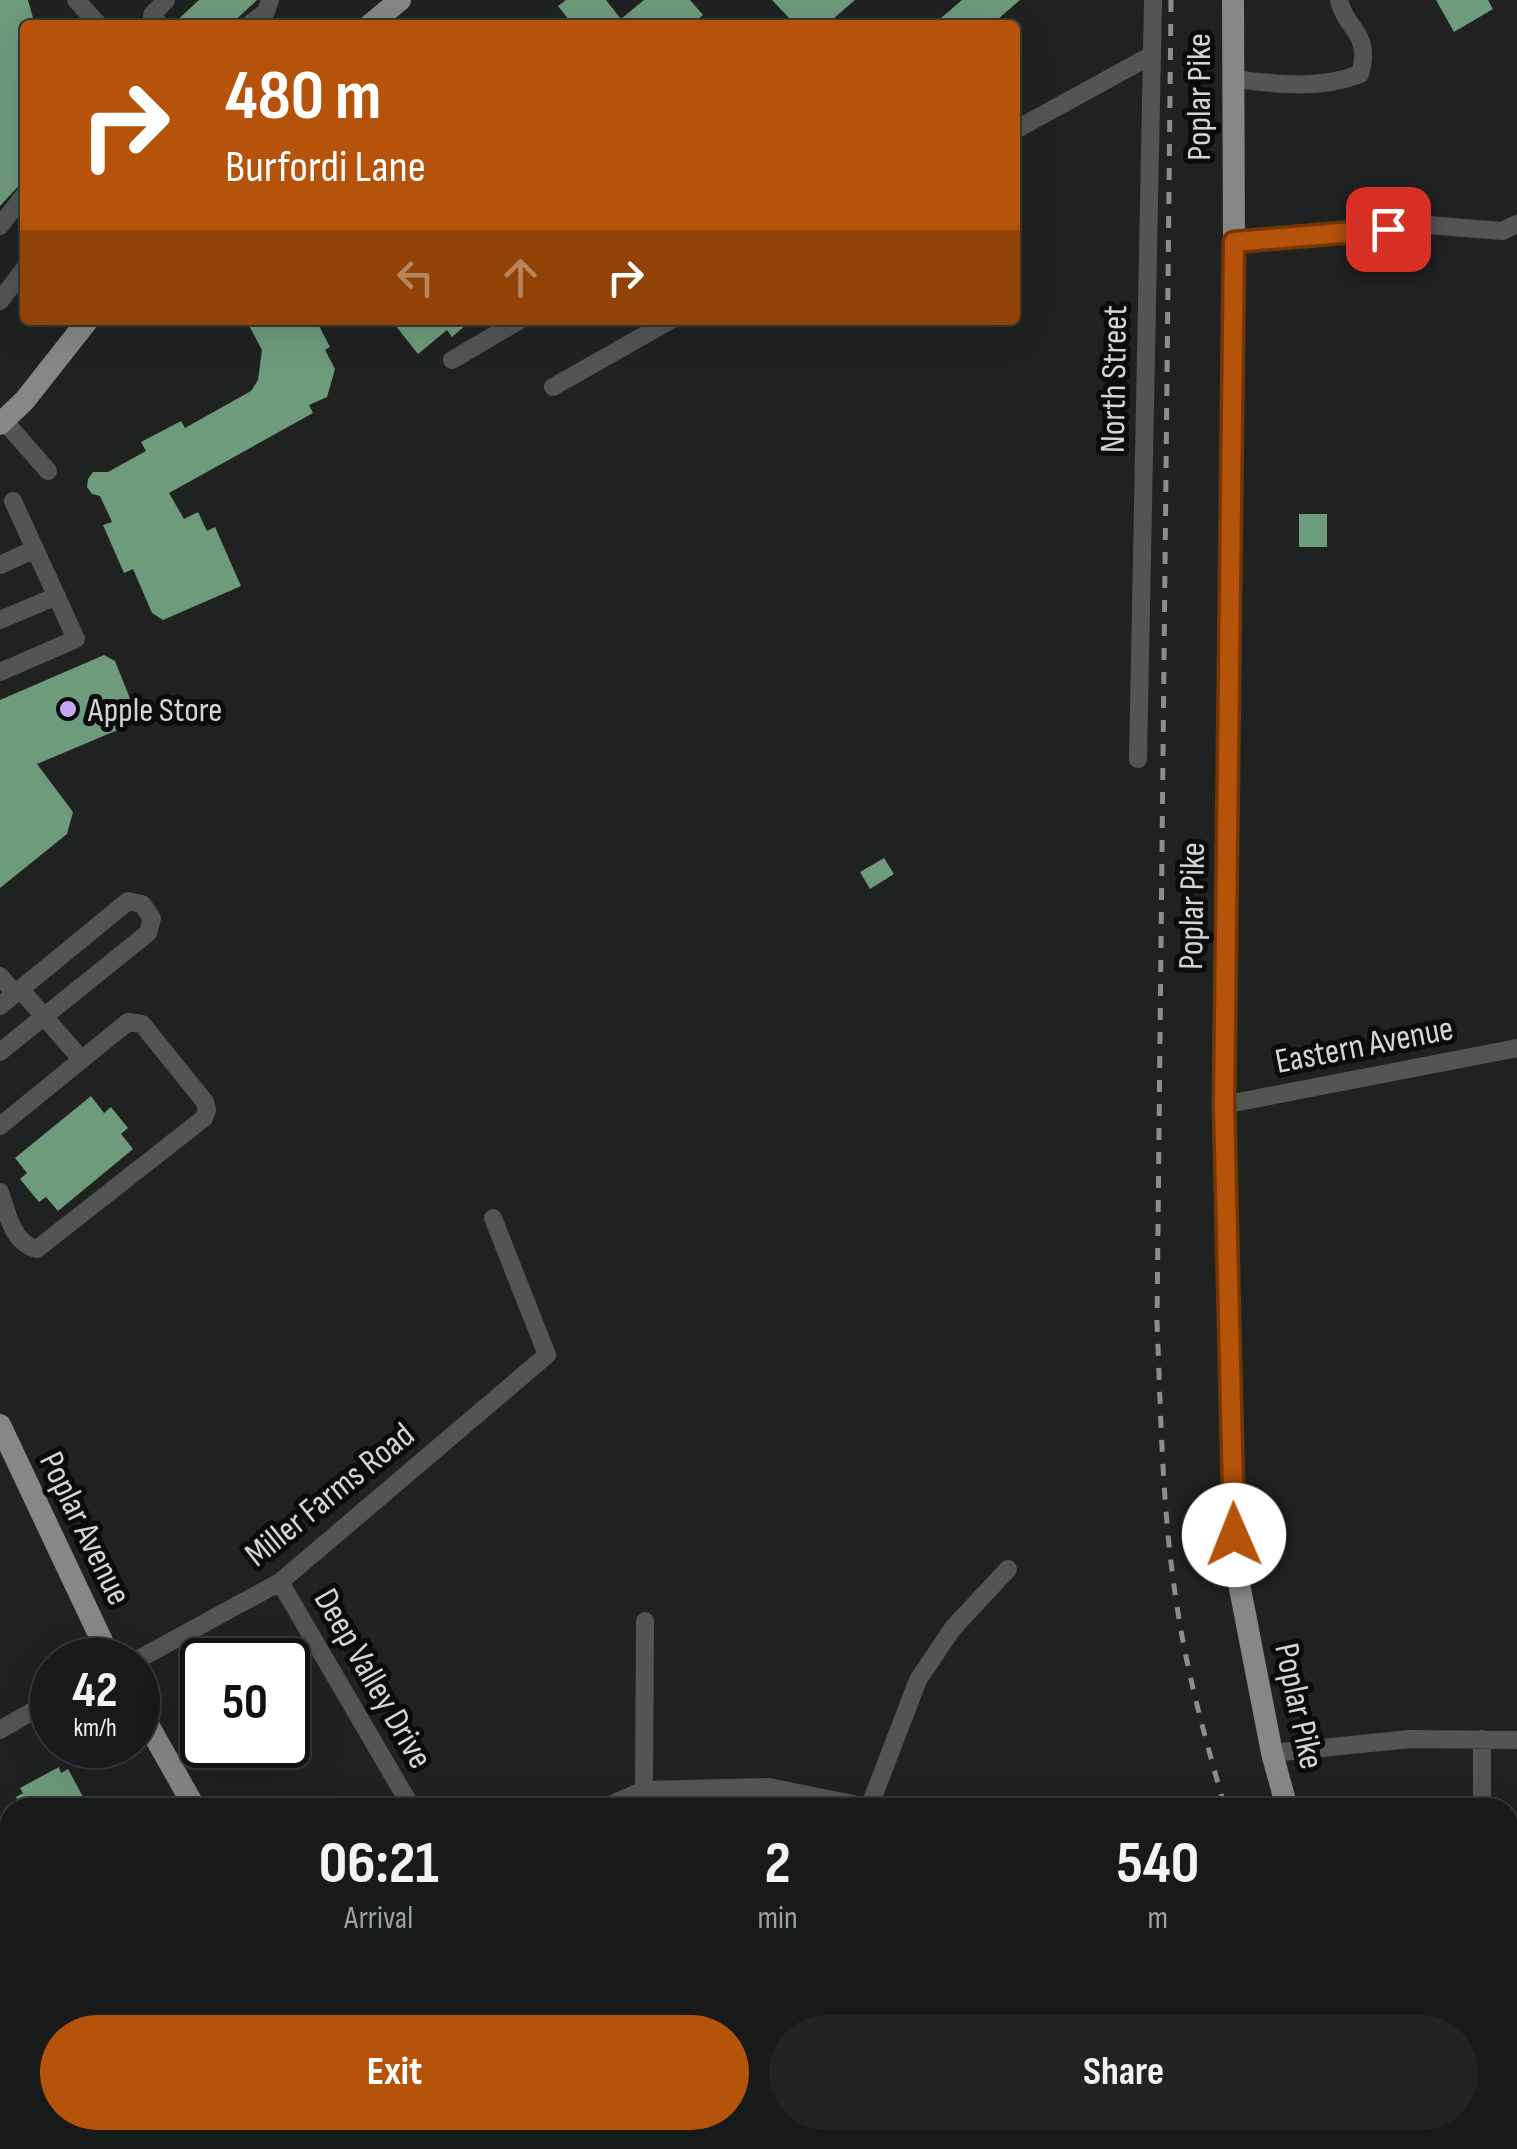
<!DOCTYPE html>
<html lang="en">
<head>
<meta charset="utf-8">
<style>
	:root { --surface:#171a18; --page:#202321; --text:#f1f3f6; --muted:#9ea1a2; --line:#363837; --accent:#b45309 }
	body { margin:0; font-family:"Sofia Sans Condensed",sans-serif; background:var(--page); color:var(--text); height:100vh; display:flex; flex-direction:column; font-size:38px; white-space:nowrap }
	* { box-sizing:border-box; margin:0 }
	p { font-size:32px; color:var(--muted) }
	.icon { flex:none; width:55px; height:55px; fill:none; stroke:currentColor; stroke-width:2; stroke-linecap:round; stroke-linejoin:round }
	.map { position:relative; flex:1; overflow:hidden }
	.sheet { position:absolute; left:0px; top:1798px; width:1518px; height:352px; display:flex; flex-direction:column; background:var(--surface); border-radius:30px 30px 0 0; box-shadow:0 10px 40px #0002,0 0 0 2px var(--line) }
	.sheet>* { flex:none }
	.hud { position:absolute; left:20px; top:20px; width:1000px; height:305px; border-radius:10px; box-shadow:0 10px 40px #0002,0 0 0 2px var(--line); background:#b45309; color:#fff; overflow:hidden }
	.speed { position:absolute; left:30px; top:1638px; display:flex; gap:20px; font-size:50px; font-weight:700; text-align:center }
	.speed>* { display:grid; place-content:center; width:130px; height:130px; border-radius:50%; background:var(--surface); box-shadow:0 10px 40px #0002,0 0 0 2px var(--line); line-height:1 }
	.speed small { font-size:25px; font-weight:400 }
	.speed .limit { border:5px solid #111; border-radius:15px; background:#fff; color:#111 }
	.pin { position:absolute; display:grid; place-items:center; width:85px; height:85px; color:#fff; margin:-42px; border-radius:20px; box-shadow:0 5px 15px #0006 }
	.me { position:absolute; width:110px; margin:-55px; rotate:359deg; stroke-linejoin:round; filter:drop-shadow(0 0 8px #0008) }
	.turn { display:flex; align-items:center; gap:35px; height:210px; padding:0 40px; font-size:45px }
	.turn .icon { width:130px; height:130px; stroke-width:2.5 }
	.turn b { display:block; font-size:70px; line-height:85px }
	.lanes { display:flex; align-items:center; height:95px; padding:0 40px; background:#0003; justify-content:center; gap:50px; direction:ltr }
	.lanes .off { opacity:.35 }
	.eta { display:flex; justify-content:space-evenly; align-items:center; height:170px; text-align:center }
	.eta b { font-size:60px; font-weight:700; line-height:70px }
	.primary-button { display:flex; gap:20px; margin-top:auto; padding:20px 40px }
	.primary-button a { flex:1; height:115px; border-radius:60px; background:var(--accent); color:#fff; font-size:40px; font-weight:700; line-height:115px; text-align:center }
	.primary-button a+a { background:var(--page); color:var(--text) }
	.map>svg:first-child { display:block }
</style>
</head>
<body>
<div class="map">
<svg width="1517" height="2149" viewBox="0 0 1517 2149">
	<rect width="100%" height="100%" fill="#1f2220"/>
	<!-- building -->
	<path fill="#6e9b7b" d="M0,0h28l7,25h-10v154l-25,27z
		M199,0h58l-27,25h-58z
		M566,0h40l15,19 23,-19h46l13,15 -12,10h-118l-15,-19z
		M772,0h83l-29,25h-25l-6,-7 -3,3z
		M962,0h58l-29,25h-58z
		M1436,0h52l5,9 -39,23z
		M246,320h70l14,27 -5,3 10,19 -8,28 -18,8 4,8 -144,80 15,26 14,-7 9,19 8,-4 26,59 -78,34 -11,-7 -19,-44 -9,4 -21,-48 9,-3 -12,-26 -8,-2 -5,-7 1,-8 5,-7h15l38,-21 -5,-9 40,-21 4,7 66,-37 7,-11 4,-30z
		M391,320h81l-20,17 -5,-7 -29,24z
		M1299,514h28v33h-28z
		M104,655l11,6 24,60 -102,43 36,48 -6,22 -67,54v-188z
		M884,858l10,16 -24,15 -10,-17z
		M91,1096l13,17 7,-6 17,21 -7,6 12,15 -75,62 -12,-14 -7,5 -19,-23 7,-6 -12,-15z
		M59,1767l2,6 7,-4 21,39h-67l-6,-11 7,-4 -3,-5z"/>
	<g fill="none" stroke-linecap="round" stroke-linejoin="round">
		<!-- minor -->
		<path stroke="#535554" stroke-width="18" d="M76,0l23,25
			M160,25l-8,-10 14,-15
			M249,25l17,-13 4,-12
			M1233,79c43,5 86,11 127,-5 12,-42 -14,-43 -21,-74
			M1015,130l137,-75
			M0,226l25,-32
			M1234,242l193,-17 75,6 15,-7
			M0,301l25,-33
			M452,360l68,-40
			M553,387l118,-67
			M4,421l44,50
			M0,565l35,-16
			M0,620l57,-24
			M0,672l76,-33 -63,-138
			M1138,759l15,-759
			M0,976l15,18
			M20,989l61,70
			M0,1006l128,-105 14,3 10,14 -4,15 -148,119
			M1223,1105l294,-57
			M0,1126l128,-104 14,2 63,78 2,8 -3,8 -167,131c-25,-6 -29,-35 -37,-57
			M280,1582l132,226
			M137,1660l143,-78 267,-227 -54,-137
			M0,1730l52,-30
			M1272,1753l138,-14 107,1
			M644,1790l1,-169
			M870,1805l48,-125 35,-52 55,-59
			M604,1808l40,-18 125,-3 104,21
			M1482,1808v-69
			M0,2055l10,-5
			M624,2140l6,9
			M1145,2140l4,9"/>
		<!-- major -->
		<path stroke="#858885" stroke-width="22" d="M1233,0l1,242 -11,863 12,458 37,190 15,55
			M370,25l30,-25
			M0,424l25,-24 63,-80
			M0,1425l111,235
			M138,1707l57,101
			M399,2140l6,9
			M1458,2140l7,9"/>
		<!-- rail -->
		<path stroke="#8b8e8c" stroke-width="5" stroke-dasharray="12 12" stroke-linecap="butt" d="M1171,0l-14,1322c4,94 5,190 20,284 10,68 29,135 48,202
			M1368,2140l5,9"/>
	</g>
	<g fill="none" stroke-linecap="round" stroke-linejoin="round">
		<!-- route casing -->
		<g stroke="#753606" stroke-width="25">
			<path id="route" d="M1234,1535l-10,-430 10,-863 154,-13"/>
		</g>
		<!-- route -->
		<use href="#route" stroke="#b45309" stroke-width="18"/>
	</g>
	<!-- markers -->
	<circle fill="#c5a6f1" stroke="#0a0b0a" stroke-width="4" cx="68" cy="709" r="10"/>
	<g text-anchor="middle" stroke-width="10" stroke-linejoin="round" paint-order="stroke">
		<!-- street labels -->
		<g font-size="35" fill="#d4d6d5" stroke="#0a0b0a">
			<text transform="translate(1198 97) rotate(-90)" y="12">Poplar Pike</text>
			<text transform="translate(1113 379) rotate(-89)" y="12">North Street</text>
			<text transform="translate(1191 906) rotate(-89)" y="12">Poplar Pike</text>
			<text transform="translate(1364 1044) rotate(-11)" y="12">Eastern Avenue</text>
			<text transform="translate(329 1494) rotate(-39)" y="12">Miller Farms Road</text>
			<text transform="translate(86 1528) rotate(64)" y="12">Poplar Avenue</text>
			<text transform="translate(374 1678) rotate(60)" y="12">Deep Valley Drive</text>
			<text transform="translate(1300 1706) rotate(78)" y="12">Poplar Pike</text>
		</g>
		<!-- poi labels -->
		<g font-size="35" fill="#d4d6d5" stroke="#0a0b0a" text-anchor="start">
			<text x="88" y="721">Apple Store</text>
		</g>
	</g>
</svg>
<div class="speed"><div>42<small>km/h</small></div><div class="limit">50</div></div>
<div class="pin" style="left:1388px;top:229px;background:#d93025"><svg class="icon" aria-label="arrive" viewBox="0 0 24 24"><path d="M6 21V4h12l-3 4 3 4H6"/></svg></div>
<svg class="me" style="left:1234px;top:1535px" viewBox="-20 -20 40 40"><circle r="19" fill="#fff"/><path d="M0-13L10 11 0 6-10 11z" fill="#b45309"/></svg>
<div class="hud">
<div class="turn"><svg class="icon" aria-label="right" viewBox="0 0 24 24"><path d="M7 20v-9h11M14 6l5 5-5 5"/></svg><div><b>480 m</b>Burfordi Lane</div></div>
<div class="lanes"><svg class="icon off" aria-label="left" viewBox="0 0 24 24"><path d="M17 20v-9H6M10 6l-5 5 5 5"/></svg><svg class="icon off" aria-label="ahead" viewBox="0 0 24 24"><path d="M12 20V5M6 11l6-6 6 6"/></svg><svg class="icon" aria-label="right" viewBox="0 0 24 24"><path d="M7 20v-9h11M14 6l5 5-5 5"/></svg></div>
</div>
<section class="sheet">
<div class="eta">
<div><b>06:21</b><p>Arrival</p></div>
<div><b>2</b><p>min</p></div>
<div><b>540</b><p>m</p></div>
</div>
<div class="primary-button"><a>Exit</a><a>Share</a></div>
</section>
</div>
</body>
</html>
